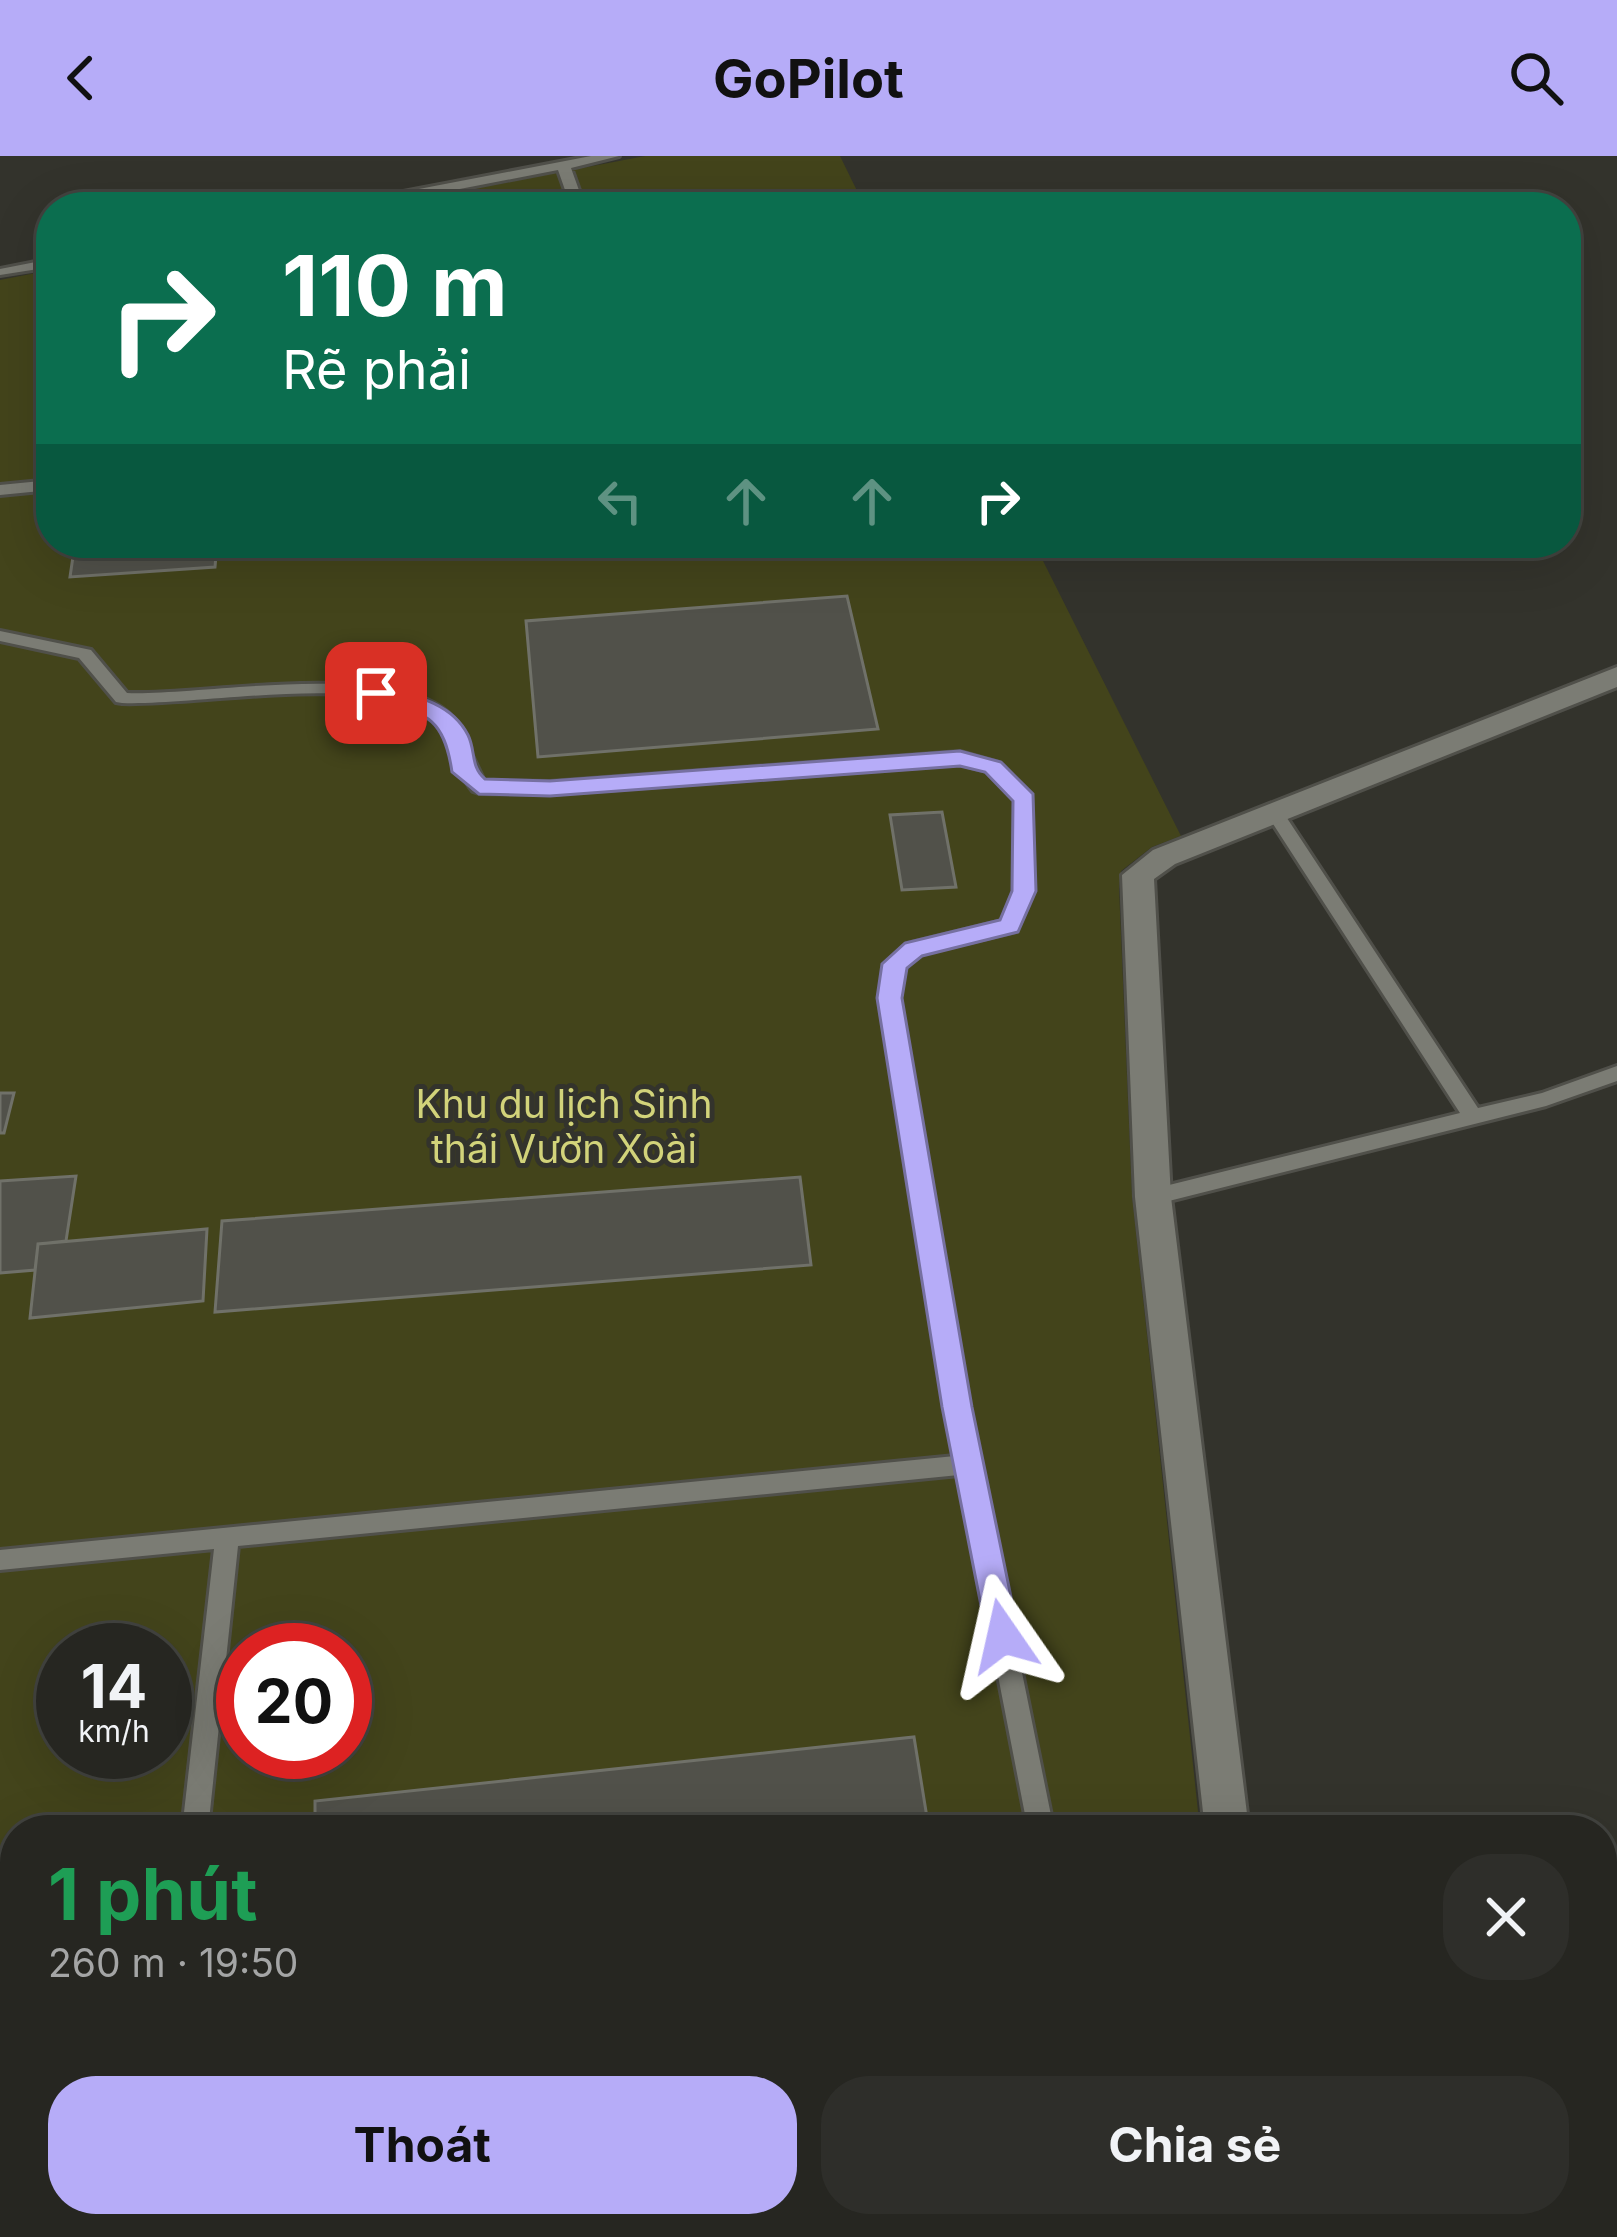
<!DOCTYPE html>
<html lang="vi">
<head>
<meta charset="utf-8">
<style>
	:root { --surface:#262621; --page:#2e2e2a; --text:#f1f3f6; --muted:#a4a5a5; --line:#42433f; --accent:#b6acf8 }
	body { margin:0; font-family:Inter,sans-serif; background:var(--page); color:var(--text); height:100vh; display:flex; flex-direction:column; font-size:45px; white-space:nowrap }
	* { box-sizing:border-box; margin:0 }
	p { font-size:39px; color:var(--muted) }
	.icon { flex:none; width:66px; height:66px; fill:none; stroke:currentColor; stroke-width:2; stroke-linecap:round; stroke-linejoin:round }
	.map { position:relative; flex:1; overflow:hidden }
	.drawer { position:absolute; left:0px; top:1659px; width:1617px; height:423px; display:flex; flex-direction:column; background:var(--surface); border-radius:48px 48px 0 0; box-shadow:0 12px 48px #0002,0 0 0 3px var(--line) }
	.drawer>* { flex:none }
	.banner { position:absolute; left:36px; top:36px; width:1545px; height:366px; border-radius:48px; box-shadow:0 12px 48px #0002,0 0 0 3px var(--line); background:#0b6e4f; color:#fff; overflow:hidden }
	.speed { position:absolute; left:36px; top:1467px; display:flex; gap:24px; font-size:60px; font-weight:700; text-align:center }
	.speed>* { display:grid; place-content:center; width:156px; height:156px; border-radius:50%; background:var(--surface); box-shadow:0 12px 48px #0002,0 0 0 3px var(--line); line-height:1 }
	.speed small { font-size:30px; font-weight:400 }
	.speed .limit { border:18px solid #d22; background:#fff; color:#111 }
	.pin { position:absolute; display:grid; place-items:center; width:102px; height:102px; color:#fff; margin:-51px; border-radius:24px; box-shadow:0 6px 18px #0006 }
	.me { position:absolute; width:132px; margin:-66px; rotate:349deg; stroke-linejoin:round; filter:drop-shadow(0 0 9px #0008) }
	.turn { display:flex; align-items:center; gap:42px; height:252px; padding:0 48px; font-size:54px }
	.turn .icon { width:156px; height:156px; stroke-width:2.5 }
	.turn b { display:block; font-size:84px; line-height:102px }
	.lanes { display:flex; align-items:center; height:114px; padding:0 48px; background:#0003; justify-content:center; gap:60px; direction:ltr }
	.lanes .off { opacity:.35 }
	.round { display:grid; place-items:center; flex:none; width:126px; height:126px; border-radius:48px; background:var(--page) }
	.headline { display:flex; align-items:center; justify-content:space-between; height:204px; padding:0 48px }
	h1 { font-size:72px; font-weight:700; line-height:90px; color:#1e9e55 }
	.cta { display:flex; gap:24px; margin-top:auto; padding:24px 48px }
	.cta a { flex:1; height:138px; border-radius:48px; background:var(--accent); color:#111; font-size:48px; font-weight:700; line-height:138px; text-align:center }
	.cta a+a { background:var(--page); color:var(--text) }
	header { display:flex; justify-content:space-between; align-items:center; height:156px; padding:0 48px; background:var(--accent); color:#111; font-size:54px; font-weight:700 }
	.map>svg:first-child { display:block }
</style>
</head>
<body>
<header><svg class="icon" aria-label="back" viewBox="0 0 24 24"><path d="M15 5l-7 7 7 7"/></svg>GoPilot<svg class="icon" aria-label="search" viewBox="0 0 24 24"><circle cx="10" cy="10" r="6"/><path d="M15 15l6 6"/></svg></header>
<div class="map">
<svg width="1617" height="2081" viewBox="0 0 1617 2081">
	<rect width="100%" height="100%" fill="#33332c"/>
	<!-- green -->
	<path fill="#43441b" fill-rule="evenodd" d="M645,0h195l25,51h-486z
		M51,114v273h983l147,293 -29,11 -31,24 -2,17 13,307 68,635h-1185v393h1227l1,14h-1243v-1957zM63,1494h102v102h-102zM243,1494h102v102h-102z"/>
	<!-- building -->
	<path fill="#51514a" stroke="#707169" stroke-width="3" d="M75,387h142l-2,24 -145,10z
		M847,440l31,133 -340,28 -12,-136z
		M942,656l14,75 -54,3 -12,-75z
		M0,937h14l-10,40h-4z
		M76,1020l-10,65 -28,3 -3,26 -35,3v-92z
		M800,1021l11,88 -596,47 7,-91z
		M207,1073l-4,72 -173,17 8,-74z
		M914,1581l15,93h-614v-29z
		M15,1982v85h86v14h-101v-97z"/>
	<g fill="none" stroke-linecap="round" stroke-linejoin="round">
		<!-- lane casing -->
		<g stroke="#50504a" stroke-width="6">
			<path id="lane" d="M591,0h28l-48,12 14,39h-14l-13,-37 -191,37h-28l7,-4z
				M51,103v8l-51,8v-6z
				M51,324v10l-51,5v-10z
				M0,475l91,19 36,43c78,3 276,-36 328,27l29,61 66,1 410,-30 39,11 32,32 2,96 -17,40 -96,23 -16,14 -5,30 69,409 86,423h-26l-69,-355 -721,71 -30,284h-26l32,-281 -214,21v-20l955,-94 -76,-458 6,-33 22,-21 95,-23 13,-30 1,-91 -29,-29 -27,-7 -410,30 -71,-1 -6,-2c-18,-21 -20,-58 -39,-73 -58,-47 -235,-12 -312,-15l-6,-1 -37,-44 -79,-17z
				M1275,651l6,2 197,299 64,-15 75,-27v15l-71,25 -393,99 -7,-2 -4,-6 4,-6 7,-2 307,-76 -194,-300z
				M245,2067h36l8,14h-36z
				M682,2067h132l-4,10 -9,4h-132l4,-10z
				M1102,2067h28l2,14h-28z"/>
		</g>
		<!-- street casing -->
		<g stroke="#50504a" stroke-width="6">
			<path id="street" d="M1617,511v20l-442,177 -21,15 17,318 78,633h-44l-70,-633 -13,-322 31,-25z
				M1246,2067h50l1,14h-50z"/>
		</g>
		<!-- lane -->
		<use href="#lane" fill="#7b7c74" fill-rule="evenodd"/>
		<!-- street -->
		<use href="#street" fill="#7b7c74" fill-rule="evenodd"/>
	</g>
	<!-- route -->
	<path fill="#b6acf8" stroke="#7670a1" stroke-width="3" d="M376,530c35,9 75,15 92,49 8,16 2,31 17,44l65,2 410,-30 41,11 32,32 3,97 -18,41 -96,24 -15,12 -5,30 70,409 47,229 -5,10 -11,4 -11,-4 -5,-10 -45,-229 -65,-409 5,-34 23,-21 95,-23 12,-29 1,-90 -28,-29 -25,-6 -410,30 -71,-2 -27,-22c-9,-61 -30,-58 -84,-74v-10z"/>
	<g text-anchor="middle" stroke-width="10" stroke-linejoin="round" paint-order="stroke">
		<!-- park labels -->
		<g font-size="39" fill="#d2d37a" stroke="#33332c">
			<text x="564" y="962">Khu du lịch Sinh<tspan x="564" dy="45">thái Vườn Xoài</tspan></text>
		</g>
	</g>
</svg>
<div class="speed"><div>14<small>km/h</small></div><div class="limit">20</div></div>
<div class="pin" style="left:376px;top:537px;background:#d93025"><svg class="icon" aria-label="arrive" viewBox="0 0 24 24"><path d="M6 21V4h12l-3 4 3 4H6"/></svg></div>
<svg class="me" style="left:1003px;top:1480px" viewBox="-20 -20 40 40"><path d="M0-17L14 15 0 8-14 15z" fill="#b6acf8" stroke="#fff" stroke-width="4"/></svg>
<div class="banner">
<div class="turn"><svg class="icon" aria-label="right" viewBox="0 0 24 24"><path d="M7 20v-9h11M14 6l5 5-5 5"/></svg><div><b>110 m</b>Rẽ phải</div></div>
<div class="lanes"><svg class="icon off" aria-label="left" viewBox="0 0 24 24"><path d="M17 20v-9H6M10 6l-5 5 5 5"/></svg><svg class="icon off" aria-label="ahead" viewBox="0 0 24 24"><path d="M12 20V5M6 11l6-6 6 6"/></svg><svg class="icon off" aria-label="ahead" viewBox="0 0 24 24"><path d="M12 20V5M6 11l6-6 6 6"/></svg><svg class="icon" aria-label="right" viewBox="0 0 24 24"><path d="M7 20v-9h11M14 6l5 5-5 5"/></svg></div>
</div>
<section class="drawer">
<div class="headline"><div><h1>1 phút</h1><p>260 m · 19:50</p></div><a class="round"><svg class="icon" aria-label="close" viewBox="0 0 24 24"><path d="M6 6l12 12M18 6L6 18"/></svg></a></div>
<div class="cta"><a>Thoát</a><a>Chia sẻ</a></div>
</section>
</div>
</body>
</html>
